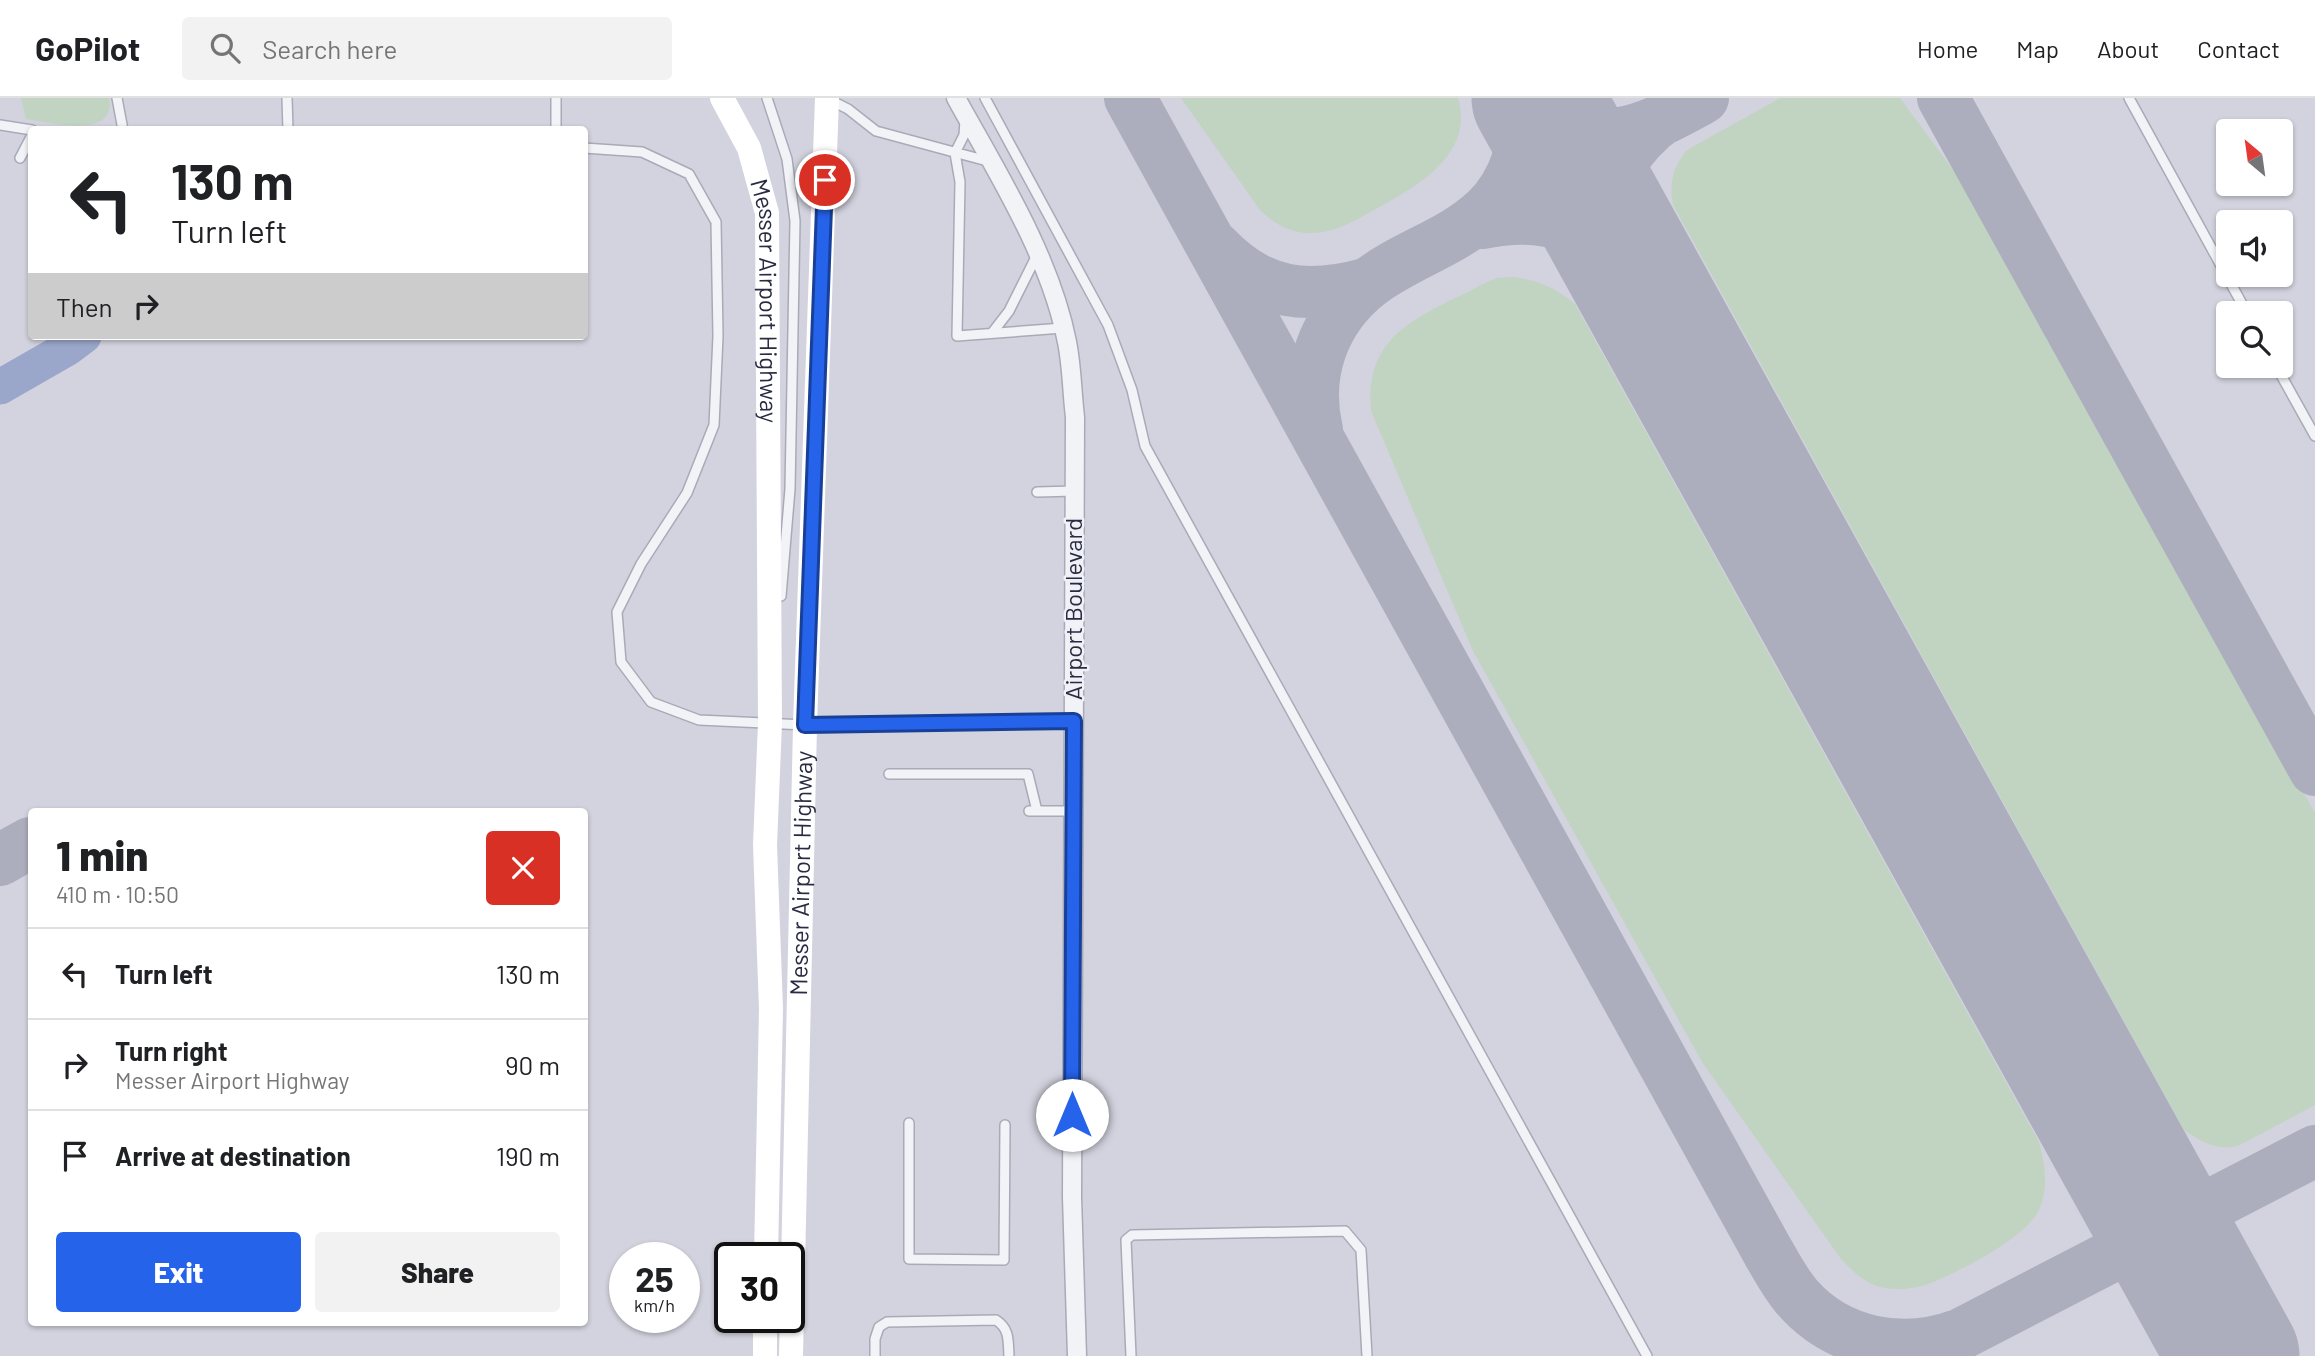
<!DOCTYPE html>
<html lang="en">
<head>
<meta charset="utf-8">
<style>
	:root { --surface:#fff; --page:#f2f2f2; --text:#202124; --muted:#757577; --line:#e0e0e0; --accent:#2563eb }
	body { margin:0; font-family:Barlow,sans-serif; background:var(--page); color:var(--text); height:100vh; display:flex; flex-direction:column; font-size:26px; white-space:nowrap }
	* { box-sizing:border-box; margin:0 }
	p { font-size:23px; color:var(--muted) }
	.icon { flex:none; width:38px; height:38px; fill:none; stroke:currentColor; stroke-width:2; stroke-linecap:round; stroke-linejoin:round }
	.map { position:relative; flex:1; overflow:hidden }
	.sheet { position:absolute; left:28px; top:710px; width:560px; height:518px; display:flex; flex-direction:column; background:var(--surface); border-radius:7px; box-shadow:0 2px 5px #0004 }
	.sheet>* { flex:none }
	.banner { position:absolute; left:28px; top:28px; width:560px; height:214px; border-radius:7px; box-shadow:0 2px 5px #0004; background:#fff; color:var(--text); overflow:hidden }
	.needle { width:46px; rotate:331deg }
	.fabs { position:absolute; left:2216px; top:21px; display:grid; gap:14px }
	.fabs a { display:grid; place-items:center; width:77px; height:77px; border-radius:7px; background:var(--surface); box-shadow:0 2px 5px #0004; font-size:35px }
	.speed { position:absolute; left:609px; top:1144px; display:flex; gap:14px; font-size:35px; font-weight:700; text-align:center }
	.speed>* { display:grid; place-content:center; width:91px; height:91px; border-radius:50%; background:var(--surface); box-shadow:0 2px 5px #0004; line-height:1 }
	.speed small { font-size:18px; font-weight:400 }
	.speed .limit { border:4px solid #111; border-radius:10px; background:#fff; color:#111 }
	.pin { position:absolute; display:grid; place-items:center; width:60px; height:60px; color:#fff; margin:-30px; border:4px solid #fff; border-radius:50%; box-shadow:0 2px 7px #0007 }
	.me { position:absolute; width:77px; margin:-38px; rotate:0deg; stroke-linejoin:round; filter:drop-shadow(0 0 5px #0008) }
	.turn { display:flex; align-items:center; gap:24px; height:147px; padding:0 28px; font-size:32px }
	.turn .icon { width:91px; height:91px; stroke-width:2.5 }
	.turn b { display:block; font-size:49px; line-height:60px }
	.then { display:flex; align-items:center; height:66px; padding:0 28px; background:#0003; gap:14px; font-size:26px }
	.round { display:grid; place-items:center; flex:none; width:74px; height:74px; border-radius:7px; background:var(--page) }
	.head { display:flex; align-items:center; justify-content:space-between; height:119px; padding:0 28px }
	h1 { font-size:42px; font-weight:800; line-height:52px }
	.button { display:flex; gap:14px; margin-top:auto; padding:14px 28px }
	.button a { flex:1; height:80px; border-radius:7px; background:var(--accent); color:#fff; font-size:28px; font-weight:800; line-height:80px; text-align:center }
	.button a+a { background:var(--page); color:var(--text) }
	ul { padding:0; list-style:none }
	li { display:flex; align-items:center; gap:21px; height:91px; padding:0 28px; border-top:2px solid var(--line) }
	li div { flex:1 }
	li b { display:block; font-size:26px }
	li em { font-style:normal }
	header { display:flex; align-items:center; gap:42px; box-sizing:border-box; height:98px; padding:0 35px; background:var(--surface); border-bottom:2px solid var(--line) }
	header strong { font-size:33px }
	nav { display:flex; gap:38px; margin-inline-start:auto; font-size:24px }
	.search { width:490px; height:63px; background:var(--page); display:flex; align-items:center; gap:18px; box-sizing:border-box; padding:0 24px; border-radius:7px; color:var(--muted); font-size:26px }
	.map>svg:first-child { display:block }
</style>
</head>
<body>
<header>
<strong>GoPilot</strong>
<div class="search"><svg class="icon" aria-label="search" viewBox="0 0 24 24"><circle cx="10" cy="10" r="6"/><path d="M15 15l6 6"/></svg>Search here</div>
<nav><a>Home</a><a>Map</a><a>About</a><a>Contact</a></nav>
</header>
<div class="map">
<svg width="2315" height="1258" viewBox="0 0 2315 1258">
	<rect width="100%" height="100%" fill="#e0e1e9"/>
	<!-- built -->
	<path fill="#d2d3de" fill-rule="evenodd" d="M0,0h2315v1258h-2315zM32,32h552v206h-552zM2228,33h52v53h-52zM2228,124h52v53h-52zM2228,215h52v53h-52zM32,714h552v511h-552zM625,1160h59v60h-59zM730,1160h59v60h-59z"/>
	<!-- green -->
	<path fill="#c1d3c1" d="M21,0h88c9,42 -61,24 -83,21z
		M1181,0h277c17,58 -44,90 -86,113 -18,10 -38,22 -60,22 -21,1 -37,-9 -52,-23z
		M1780,0h120l73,99 342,616v292l-75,40c-22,7 -38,-3 -56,-15l-511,-925c-4,-22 0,-38 14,-55z
		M1510,179c27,2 44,10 65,27l464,838c6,23 10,45 0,68 -13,28 -82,63 -111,74 -13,5 -30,6 -43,4 -18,-3 -32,-16 -44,-29l-139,-197 -229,-411 -102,-240c-7,-81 53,-95 112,-127l14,-6z"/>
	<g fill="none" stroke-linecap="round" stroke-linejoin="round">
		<!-- river -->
		<path stroke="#9aa6ca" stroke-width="35" d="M0,289l68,-39 16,-12"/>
		<!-- taxiway -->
		<path stroke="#acaebe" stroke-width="52" d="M1130,0l638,1154c9,15 17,31 29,45 41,47 106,59 164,37l354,-183
			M1541,0c53,61 104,32 162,0
			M1943,0l372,672
			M1484,120l172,-94
			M1482,125c67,-14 108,5 154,54
			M1612,135c-4,-44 4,-74 38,-104
			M1216,150c46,48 92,52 153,35
			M1317,332c-13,-56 6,-111 52,-147 36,-28 83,-40 117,-72 30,-28 42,-74 40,-113
			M0,762l30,-17"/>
		<!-- runway -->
		<path stroke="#acaebe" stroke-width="131" d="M1537,0l697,1258"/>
		<!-- lane casing -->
		<g stroke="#a9aab7" stroke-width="12">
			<path id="lane" d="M117,0l6,32
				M287,0l1,32
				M767,0l20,61 8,62 -5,268 -9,107
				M985,0l123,227 24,65 13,56 502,910
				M2129,0l118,215
				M830,2l18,9 28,22 115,31
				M965,23l-1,14 -9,18 5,29 -3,154 106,-8
				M0,27l32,5
				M556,32v-32
				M584,50l58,4 47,22 27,48 2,114 -4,89 -27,68 -46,71 -24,48 4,50 30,40 48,18 106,5 269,-4
				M20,60l12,-23
				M992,235l17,-22 28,-56
				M2276,268l39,70
				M1037,394l37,-1
				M889,676h139l9,37
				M1029,713h45
				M909,1025v136l95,1 1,-135
				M875,1258v-17l4,-12 8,-5 109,-2c14,9 12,21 13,36
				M1131,1258l-5,-116 6,-5 213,-4 16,19 6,106"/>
		</g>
		<!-- street casing -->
		<g stroke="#a9aab7" stroke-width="21">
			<path id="street" d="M956,0c42,76 94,158 111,244 5,25 5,51 8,75l-3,780 5,159"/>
		</g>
		<!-- lane -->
		<use href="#lane" stroke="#f2f3f7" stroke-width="9"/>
		<!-- street -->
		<use href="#street" stroke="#f2f3f7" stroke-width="18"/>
		<!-- secondary -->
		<g stroke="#fff" stroke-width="24">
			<path id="s1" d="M722,0l27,50 18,65 3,510 -5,122 6,164 -5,249"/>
			<path d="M765,1220v38"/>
			<path id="s2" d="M791,1258l14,-631 22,-627"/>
		</g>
	</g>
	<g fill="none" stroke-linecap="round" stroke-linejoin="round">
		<!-- route casing -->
		<g stroke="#184099" stroke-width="18">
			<path id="route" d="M825,82l-20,545 269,-4 -2,394"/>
		</g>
		<!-- route -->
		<use href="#route" stroke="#2563eb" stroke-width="12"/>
	</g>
	<g text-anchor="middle" stroke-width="5" stroke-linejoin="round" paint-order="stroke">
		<!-- street labels -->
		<g font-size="24" fill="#282b41" stroke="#eff1f6">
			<text dy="8" stroke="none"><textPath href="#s1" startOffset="212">Messer Airport Highway</textPath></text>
			<text transform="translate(1074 511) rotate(-90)" y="8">Airport Boulevard</text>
			<text dy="8" stroke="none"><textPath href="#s2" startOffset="483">Messer Airport Highway</textPath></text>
		</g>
	</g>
</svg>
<div class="fabs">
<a><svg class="needle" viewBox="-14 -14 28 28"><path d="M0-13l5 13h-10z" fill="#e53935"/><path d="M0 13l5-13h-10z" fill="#757577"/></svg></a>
<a><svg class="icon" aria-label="sound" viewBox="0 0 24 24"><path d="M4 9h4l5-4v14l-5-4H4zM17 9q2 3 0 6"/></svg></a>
<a><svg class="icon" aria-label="search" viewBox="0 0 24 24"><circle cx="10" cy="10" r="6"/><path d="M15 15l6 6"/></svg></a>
</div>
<div class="speed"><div>25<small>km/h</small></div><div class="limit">30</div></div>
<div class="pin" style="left:825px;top:82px;background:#d93025"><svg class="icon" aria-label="arrive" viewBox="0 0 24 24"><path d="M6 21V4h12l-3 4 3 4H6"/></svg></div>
<svg class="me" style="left:1072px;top:1017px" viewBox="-20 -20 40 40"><circle r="19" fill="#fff"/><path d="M0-13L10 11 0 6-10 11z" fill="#2563eb"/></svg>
<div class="banner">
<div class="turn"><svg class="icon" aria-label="left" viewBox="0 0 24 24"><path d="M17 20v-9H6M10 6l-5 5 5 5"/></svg><div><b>130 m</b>Turn left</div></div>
<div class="then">Then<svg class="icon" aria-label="right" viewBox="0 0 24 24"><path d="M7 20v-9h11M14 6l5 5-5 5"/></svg></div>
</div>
<section class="sheet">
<div class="head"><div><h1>1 min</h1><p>410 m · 10:50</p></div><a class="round" style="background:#d93025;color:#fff"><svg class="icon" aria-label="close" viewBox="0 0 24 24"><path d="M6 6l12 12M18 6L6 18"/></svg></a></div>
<ul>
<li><svg class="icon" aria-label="left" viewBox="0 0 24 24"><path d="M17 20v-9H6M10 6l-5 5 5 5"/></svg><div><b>Turn left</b></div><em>130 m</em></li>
<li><svg class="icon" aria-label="right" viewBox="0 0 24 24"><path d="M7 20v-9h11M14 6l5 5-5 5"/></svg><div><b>Turn right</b><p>Messer Airport Highway</p></div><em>90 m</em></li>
<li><svg class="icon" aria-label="arrive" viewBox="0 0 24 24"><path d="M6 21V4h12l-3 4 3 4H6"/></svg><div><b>Arrive at destination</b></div><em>190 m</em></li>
</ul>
<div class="button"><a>Exit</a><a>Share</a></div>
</section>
</div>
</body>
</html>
